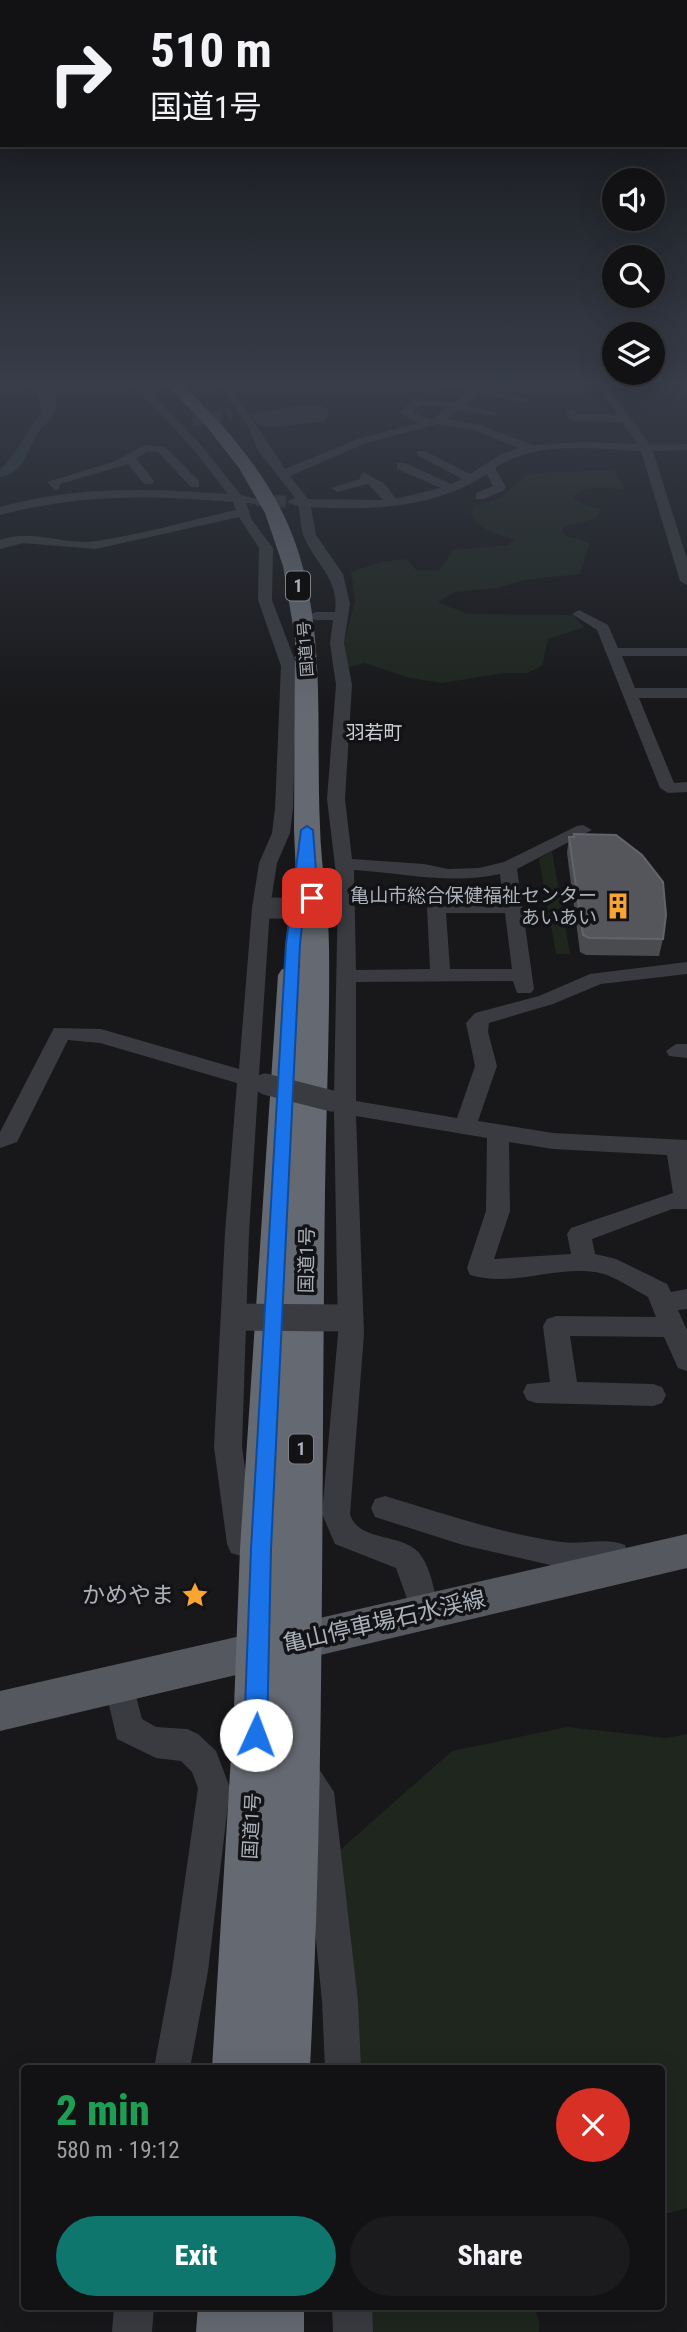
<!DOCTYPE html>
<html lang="en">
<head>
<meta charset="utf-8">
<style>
	:root { --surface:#121214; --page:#1b1b1d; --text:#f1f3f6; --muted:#9c9ea0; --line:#313234; --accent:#0f766e }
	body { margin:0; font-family:"Roboto Condensed","Noto Sans JP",sans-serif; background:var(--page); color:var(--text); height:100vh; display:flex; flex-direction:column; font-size:26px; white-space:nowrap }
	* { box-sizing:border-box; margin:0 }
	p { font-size:23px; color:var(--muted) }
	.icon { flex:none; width:38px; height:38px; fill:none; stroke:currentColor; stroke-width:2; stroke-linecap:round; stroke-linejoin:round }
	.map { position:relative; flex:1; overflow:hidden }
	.panel { position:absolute; left:21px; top:2065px; width:644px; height:245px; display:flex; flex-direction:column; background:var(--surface); border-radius:7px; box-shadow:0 7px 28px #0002,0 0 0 2px var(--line) }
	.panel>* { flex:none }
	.banner { position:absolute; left:0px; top:0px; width:688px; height:147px; box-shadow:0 7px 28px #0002,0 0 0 2px var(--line); background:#121214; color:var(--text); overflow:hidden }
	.controls { position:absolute; left:602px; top:168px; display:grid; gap:14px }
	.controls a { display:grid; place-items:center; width:63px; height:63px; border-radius:50%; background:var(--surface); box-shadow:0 7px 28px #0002,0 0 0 2px var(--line); font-size:35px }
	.pin { position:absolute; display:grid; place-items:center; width:60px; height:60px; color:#fff; margin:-30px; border-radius:14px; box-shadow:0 4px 10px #0006 }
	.me { position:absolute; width:77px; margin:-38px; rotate:2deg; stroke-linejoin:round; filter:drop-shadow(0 0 5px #0008) }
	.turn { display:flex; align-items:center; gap:24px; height:147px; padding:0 35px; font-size:32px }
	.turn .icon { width:91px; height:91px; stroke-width:2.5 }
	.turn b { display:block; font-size:49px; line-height:60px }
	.round { display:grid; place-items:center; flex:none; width:74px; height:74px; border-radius:37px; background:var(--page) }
	.summary { display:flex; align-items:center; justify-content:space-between; height:119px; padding:0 35px }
	h1 { font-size:42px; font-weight:800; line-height:52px; color:#1e9e55 }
	.cta { display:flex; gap:14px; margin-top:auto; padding:14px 35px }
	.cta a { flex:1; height:80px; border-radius:42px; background:var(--accent); color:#fff; font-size:28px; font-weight:800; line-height:80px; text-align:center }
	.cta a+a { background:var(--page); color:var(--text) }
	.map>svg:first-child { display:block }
</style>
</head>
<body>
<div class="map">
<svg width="687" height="2332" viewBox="0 0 687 2332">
	<rect width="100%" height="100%" fill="#18181a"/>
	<!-- green -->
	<path fill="#1e261e" d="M615,470l9,20c-16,-2 -40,-7 -51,8l5,4 23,7 -6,10 -29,7 -5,5 5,5 24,7 -10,31 -55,6 -28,8 -42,4 -17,10 29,12 106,1 11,12 -36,12 -6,27 -15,7h-23l-62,10 -32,-5 -45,-15 -18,5 -3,-27 11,-40 -4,-29 29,-10 27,-3 9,11 22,1 16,-21 54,-5 7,-5c-18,-6 -34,-9 -44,-26l3,-8 26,-8 25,-22 9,-3z
		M552,851l18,103h-14l-17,-95z
		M567,1727l99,11 21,-4v474l-25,7v-147h-305l-26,-210 121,-107z
		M362,2307h172l5,14v11h-177z"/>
	<!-- water -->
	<path fill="#2d393f" d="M302,405l19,1 9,5 -6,11c-22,0 -48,8 -66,3l-9,-11z"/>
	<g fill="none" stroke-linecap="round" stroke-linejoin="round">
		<!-- river -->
		<path fill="#2d393f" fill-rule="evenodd" d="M27,382c15,0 36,11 28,30 -4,8 -13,14 -17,22 -12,18 -14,39 -38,43v-8c14,-10 29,-42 42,-58l-5,-19z"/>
		<!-- minor-tunnel -->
		<path stroke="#35373a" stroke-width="12" stroke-dasharray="12 6" stroke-linecap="butt" d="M192,420l40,-5
			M256,500l36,2"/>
		<!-- minor -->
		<path fill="#393b40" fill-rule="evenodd" d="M131,382h11l59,63 40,50 21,5 -6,4 -10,-1 6,17 21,28 -1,52 25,66 -4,143 -3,24 -13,30 -7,45 -11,167 9,2 3,5 -3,5 -10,2 -9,144 -7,214 12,87 17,6 4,9 -4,9 -10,4 -30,-9 -4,-9 -13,-97 11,-214 12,-150 -137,-40 -32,-3 -51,102 -17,6v-16l54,-104 47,1 138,40 13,-161 7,-45 13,-30 3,-24 6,-143 -23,-66 1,-52 -20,-31 -143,32 -73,-6 -23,6v-9c33,-12 64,6 97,1 47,-7 93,-21 139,-31l-3,-8c-83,-7 -152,-8 -233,13v-8c75,-21 150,-19 228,-13l-35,-45z
			M217,382h11l57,87 73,-30 61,-16 -19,-10 13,-14 41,3 17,-11 -48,-9 58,3 19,-3 -11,8 38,9v4l-47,-8 -15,10 30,7v4l-37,-6 -11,9 33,6 53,20 50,-3 54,2 -15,-22 -48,-1 -4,-1 -4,-8 6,-3 6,6h40l-23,-33h60l-46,5 40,57h38v6l-34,1 34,108v26l-7,-4 -39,-130c-47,-2 -104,-11 -146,17l11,19 -2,3 -20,9h-8v-6l17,-7 -6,-12c-51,34 -117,37 -176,33l5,28 27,39 7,30 -6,39 8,42 -7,114 7,60 72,5 24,5 31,-1 25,-6 73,-36 6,-1 9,5 -75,39 17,120 -3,4h-14l-4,-12 -157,1v119l101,17 18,-52 -9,-43 9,-10 64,-17 51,-22 97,-12v12l-86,10 -48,20 -64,19 -1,9 9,34 -19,55 75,12 134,7v69h-15l-80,30 3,15 21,5 51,25 4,8 16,-3v20l-9,1 9,20v41l-9,-3 -14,-31 -94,-1 7,46 76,2 9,3 4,8 -4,8 -9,3 -117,-3 -9,-3 -4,-8 4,-8 23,-2 -7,-56 4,-7 9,-3 100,1 -8,-20c-15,-8 -32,-20 -48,-24 -42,-9 -87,15 -130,2l-3,-7 19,-57 1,-73 -131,-22 8,218 -14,180c7,26 46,20 65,35 11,9 16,27 19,40 3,12 7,20 1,32l-10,4 -10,-4 -19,-53 -61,-24 -13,-30 16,-180 -4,-223 -13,-10 3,-5 10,-2 4,-203 -11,-92 9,-114 -6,-42 3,-23h-18l-7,-4 7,-4h20c5,-33 -22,-50 -32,-78 -3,-9 -2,-19 -5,-28l-12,-4 9,-4 -2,-3 -34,-43 -12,-27zM420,405l27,3 -16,12 -18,-8zM438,424l36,6 45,18 -18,6 -31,20 -45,-23h-8v4l45,24 -11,5 -46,-21h-8v6l44,19 -42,10h-4l-10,-14 -20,-11 -4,1 -1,5 -29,9 6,4 31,-8 15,16 -75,-1 -18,-23 76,-33zM354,870c48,3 98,15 146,4l3,27 -74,2 -2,4 3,62 -74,1zM446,913h59l7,56h-62zM509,1142l44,7 114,6 6,38 -102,35 -4,6 4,20 -77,5 16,-48z
			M680,382h7v7l-4,-1z
			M145,445l20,2 34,34v6h-8l-33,-35h-11l-11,6 18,23 -2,3h-8l-16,-20 -68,20 -1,5 -4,1 -8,-8 66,-20z
			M579,610l29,15 10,23h69v8h-65l13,32h52v10h-48l35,85 13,-1v10l-19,1 -8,-5 -63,-158 -25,-16z
			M676,1044h11v14l-18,-2 -3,-5z
			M385,1496c57,17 117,38 176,46 22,3 44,-5 64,3l9,21 -4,9 -10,4 -10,-4 -4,-8 -43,1 -100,-23 -88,-28 -4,-9 4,-9z
			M119,1669l11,5 12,45 14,8 31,2 11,5 18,17 14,37 -22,183 -18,97h-36l18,-97 26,-183 -6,-16 -11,-11 -25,-3 -39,-19 -13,-55 4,-10z
			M306,1761l11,5 17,26 24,209 3,67h-36l-3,-67 -20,-203 -12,-21 5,-11z
			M114,2306h40l-2,26h-40z
			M332,2306h40l1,26h-40z"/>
		<!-- major -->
		<path fill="#55585f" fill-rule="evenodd" d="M687,1534v34l-687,163v-40z"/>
		<!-- highway -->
		<path fill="#656971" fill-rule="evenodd" d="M164,382h16c55,53 104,111 123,186 22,85 13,173 17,259 1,41 9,81 9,121 1,81 -3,163 -4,244 -4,292 0,585 -15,876h-98l22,-361 6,-158 38,-574 4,-6 18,-1 -6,-138 1,-192 -12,-72 -18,-53 -26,-45 -36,-46z
			M198,2306h106v26h-108z"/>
		<!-- minor-bridge-far1 -->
		<path stroke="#393b40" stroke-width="21" d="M269,908l65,1
			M265,1084l67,17"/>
		<!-- minor-bridge -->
		<path stroke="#393b40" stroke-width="27" d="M238,1317l104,1"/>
	</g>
	<!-- wall -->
	<path fill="#494b4f" d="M574,834l89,105 -4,17 -73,-1 -6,-3 -13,-99 2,-16h5z"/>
	<!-- building -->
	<path fill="#54565b" stroke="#61646a" stroke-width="2" d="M574,834l42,1 26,20 21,27 3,33 -3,24 -74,-1 -6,-3 -14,-98h5z"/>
	<!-- sky -->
	<linearGradient id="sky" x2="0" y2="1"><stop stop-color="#0d0d0e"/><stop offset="0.54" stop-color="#373d49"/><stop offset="1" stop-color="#373d49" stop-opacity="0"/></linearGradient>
	<rect width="687" height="709" fill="url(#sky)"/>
	<!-- route -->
	<path fill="#1a73e8" stroke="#114b97" stroke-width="2" d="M307,826l6,4 5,68 -6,4 -7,-5 -5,47 -29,605 -4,186 -4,8 -7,3 -8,-3 -4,-8 7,-186 35,-605 15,-114z"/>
	<!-- icons -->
	<defs>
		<g id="building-bare" transform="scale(2.1)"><path d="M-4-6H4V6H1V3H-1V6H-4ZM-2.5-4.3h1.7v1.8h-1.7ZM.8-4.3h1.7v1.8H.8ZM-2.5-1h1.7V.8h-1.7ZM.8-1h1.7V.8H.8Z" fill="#faa431" stroke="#131315" stroke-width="2.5" paint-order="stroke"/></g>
		<g id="sight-bare" transform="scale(2.1)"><path d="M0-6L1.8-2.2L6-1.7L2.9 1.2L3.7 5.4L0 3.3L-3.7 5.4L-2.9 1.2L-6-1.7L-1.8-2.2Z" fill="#faa431" stroke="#131315" stroke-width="2.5" paint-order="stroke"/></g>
	</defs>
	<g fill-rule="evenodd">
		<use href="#building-bare" x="618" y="906"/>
		<use href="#sight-bare" x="195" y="1595"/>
	</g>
	<g text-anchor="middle" stroke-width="7" stroke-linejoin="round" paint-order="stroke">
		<!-- far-street labels -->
		<g font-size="16" fill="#aab1bb" stroke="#131315">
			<text transform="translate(305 649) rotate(-94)" y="6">国道1号</text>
		</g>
		<!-- shield labels -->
		<g fill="#131315" stroke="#7d8289" stroke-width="2">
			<rect x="286" y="571.5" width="24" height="29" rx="5"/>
			<rect x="289" y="1434.5" width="24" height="29" rx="5"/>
		</g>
		<g font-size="18" font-weight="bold" fill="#aab1bb">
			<text x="298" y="592">1</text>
			<text x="301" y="1455">1</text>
		</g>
		<!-- far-quarter labels -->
		<g font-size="19" fill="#cbcfd6" stroke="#131315">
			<text x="374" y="739">羽若町</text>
		</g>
		<!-- poi labels -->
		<g font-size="19" fill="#aab1bb" stroke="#131315" text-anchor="end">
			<text x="597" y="902">亀山市総合保健福祉センター<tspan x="597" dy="22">あいあい</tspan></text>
		</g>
		<!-- street labels -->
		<g font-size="19" fill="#aab1bb" stroke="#131315">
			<text transform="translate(306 1260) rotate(-89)" y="7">国道1号</text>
			<text transform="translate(251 1826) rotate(-87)" y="7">国道1号</text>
		</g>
		<!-- near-poi labels -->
		<g font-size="23" fill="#aab1bb" stroke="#131315" text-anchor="end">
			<text x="174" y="1603">かめやま</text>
		</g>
		<!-- near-street labels -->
		<g font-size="23" fill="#aab1bb" stroke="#131315">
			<text transform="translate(384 1621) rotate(-13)" y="8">亀山停車場石水渓線</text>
		</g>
	</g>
</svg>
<div class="controls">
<a><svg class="icon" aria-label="sound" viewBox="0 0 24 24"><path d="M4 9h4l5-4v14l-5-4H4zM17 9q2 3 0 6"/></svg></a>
<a><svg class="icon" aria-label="search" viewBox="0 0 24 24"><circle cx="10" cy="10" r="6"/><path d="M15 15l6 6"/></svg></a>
<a><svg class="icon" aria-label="layers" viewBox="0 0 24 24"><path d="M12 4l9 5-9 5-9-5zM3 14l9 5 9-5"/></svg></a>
</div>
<div class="pin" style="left:312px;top:898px;background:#d93025"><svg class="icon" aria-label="arrive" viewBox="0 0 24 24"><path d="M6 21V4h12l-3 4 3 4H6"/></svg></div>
<svg class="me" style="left:256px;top:1735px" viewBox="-20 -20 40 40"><circle r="19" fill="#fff"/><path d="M0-13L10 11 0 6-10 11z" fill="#1a73e8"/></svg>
<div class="banner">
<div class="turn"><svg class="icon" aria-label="right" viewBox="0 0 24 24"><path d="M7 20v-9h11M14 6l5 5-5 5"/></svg><div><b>510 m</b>国道1号</div></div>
</div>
<section class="panel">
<div class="summary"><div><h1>2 min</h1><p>580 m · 19:12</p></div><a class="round" style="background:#d93025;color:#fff"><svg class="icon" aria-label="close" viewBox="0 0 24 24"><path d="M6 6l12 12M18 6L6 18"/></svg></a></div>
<div class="cta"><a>Exit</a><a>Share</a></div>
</section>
</div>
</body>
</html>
